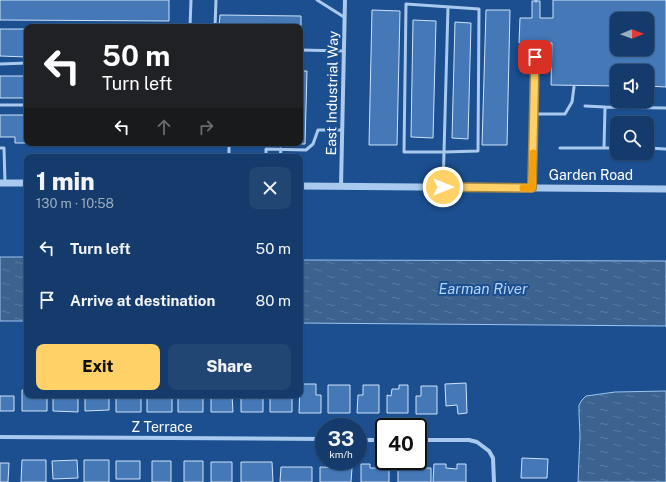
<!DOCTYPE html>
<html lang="en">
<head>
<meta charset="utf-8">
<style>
	:root { --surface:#143b6b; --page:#214673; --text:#f1f3f6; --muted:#9dadc1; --line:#33557e; --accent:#ffd166 }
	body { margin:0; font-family:"Public Sans",sans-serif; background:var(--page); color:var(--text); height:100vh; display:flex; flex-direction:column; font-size:15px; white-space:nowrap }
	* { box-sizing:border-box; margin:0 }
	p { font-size:13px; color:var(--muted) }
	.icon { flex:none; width:22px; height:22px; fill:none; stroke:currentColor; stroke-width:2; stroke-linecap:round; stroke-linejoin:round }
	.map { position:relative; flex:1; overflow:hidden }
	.sheet { position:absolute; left:24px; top:154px; width:279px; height:244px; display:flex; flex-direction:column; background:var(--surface); border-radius:8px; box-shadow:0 1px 3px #0004,0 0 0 1px var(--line) }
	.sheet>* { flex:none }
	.top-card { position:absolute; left:24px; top:24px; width:279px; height:122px; border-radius:8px; box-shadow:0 1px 3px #0004,0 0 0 1px var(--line); background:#202124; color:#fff; overflow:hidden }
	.needle { width:26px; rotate:89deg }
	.buttons { position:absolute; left:610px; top:12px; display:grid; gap:8px }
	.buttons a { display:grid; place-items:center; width:44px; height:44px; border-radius:8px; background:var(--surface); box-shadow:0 1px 3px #0004,0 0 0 1px var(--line); font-size:20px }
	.speed { position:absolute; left:315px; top:418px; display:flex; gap:8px; font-size:20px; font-weight:700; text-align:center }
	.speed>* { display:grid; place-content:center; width:52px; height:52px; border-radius:50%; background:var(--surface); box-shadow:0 1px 3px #0004,0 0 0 1px var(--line); line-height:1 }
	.speed small { font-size:10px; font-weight:400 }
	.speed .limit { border:2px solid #111; border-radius:6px; background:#fff; color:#111 }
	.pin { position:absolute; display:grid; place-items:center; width:34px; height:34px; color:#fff; margin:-17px; border-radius:8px; box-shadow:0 2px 6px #0006 }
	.me { position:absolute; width:44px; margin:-22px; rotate:90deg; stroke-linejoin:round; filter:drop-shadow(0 0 3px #0008) }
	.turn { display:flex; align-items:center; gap:14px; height:84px; padding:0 12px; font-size:18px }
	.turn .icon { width:52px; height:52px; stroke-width:2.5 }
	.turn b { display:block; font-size:28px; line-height:34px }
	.lanes { display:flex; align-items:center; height:38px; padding:0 12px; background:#0003; justify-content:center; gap:20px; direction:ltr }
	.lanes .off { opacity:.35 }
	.round { display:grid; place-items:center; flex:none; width:42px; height:42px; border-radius:8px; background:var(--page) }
	.headline { display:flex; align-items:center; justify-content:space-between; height:68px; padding:0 12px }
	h1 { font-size:24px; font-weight:800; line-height:30px }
	.action { display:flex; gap:8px; margin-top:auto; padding:8px 12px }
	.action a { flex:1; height:46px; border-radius:8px; background:var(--accent); color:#111; font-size:16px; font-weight:800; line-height:46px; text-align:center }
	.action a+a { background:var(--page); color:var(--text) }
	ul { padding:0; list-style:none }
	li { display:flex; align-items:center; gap:12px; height:52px; padding:0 12px }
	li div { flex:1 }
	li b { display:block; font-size:15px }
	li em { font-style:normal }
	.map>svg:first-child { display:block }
</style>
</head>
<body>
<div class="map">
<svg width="666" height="482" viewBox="0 0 666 482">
	<defs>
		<pattern id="water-ripples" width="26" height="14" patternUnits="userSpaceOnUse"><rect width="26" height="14" fill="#3c6290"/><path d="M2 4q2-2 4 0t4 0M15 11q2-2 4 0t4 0" fill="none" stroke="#597aa1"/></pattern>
	</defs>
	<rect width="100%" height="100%" fill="#1b4f8f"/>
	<!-- water -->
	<path fill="url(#water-ripples)" stroke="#9cc4f0" d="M0,257h27v64h-27z
		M300,260l366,1v65l-366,-3z
		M666,391v91h-88l2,-47 -1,-21v-9l3,-5 4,-4 29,-4z"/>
	<!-- building -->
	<path fill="#4478b7" stroke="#cfe3fa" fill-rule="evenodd" d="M0,0h169v21l-169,-1z
		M553,0h113v87l-19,-1v-15h-30v15l-66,-1 1,-42h-33l1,-25h12v-17h8v17h13zM617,19h30v30h-30z
		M372,10l28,1 -3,134h-28z
		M486,10h24l-3,135h-25z
		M220,15l81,1v27l-1,-16h-81z
		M413,20l23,1 -3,117 -22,-1z
		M455,22l16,1 -3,116 -16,-1z
		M0,29h27v28l-27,-1z
		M300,71h7l-2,73 -57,-1h52z
		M0,76h27v22h-27z
		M0,115h27v28h-12v-6h-15z
		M466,383l1,30 -9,1 -1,-9 -11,1 -1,-22z
		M300,384h16v11h5v18h-22z
		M328,385h22v28h-22z
		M363,385h16v28h-22l1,-18h5z
		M399,385h9v28h-21v-18l4,1 1,-7h7z
		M421,386h16v28h-21v-18h5z
		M22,390h5v5h20v16h-25z
		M53,395h25v17l-25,-1z
		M109,395v15l-24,1v-15z
		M116,395h25v17h-25z
		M147,395h25v17h-25z
		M178,395h25v17h-25z
		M211,395h21l1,17h-22z
		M241,395h22v17h-22z
		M270,395h22v17h-22z
		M0,396h14v15h-14z
		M522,458l26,1 -1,19h-26z
		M22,460h24v22h-25z
		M77,460l1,18 -25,1 -1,-18z
		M84,460h25v22h-25z
		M116,461h24v18h-24z
		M152,461h19v21h-19z
		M184,461h19v21h-19z
		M211,462h21v20h-21z
		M241,462h31l1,20h-32z
		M0,463h9l-1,19h-8z
		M361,464h9v4h10v-4h9v18h-28z
		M434,464h12v4l11,1v-5h9v18h-33z
		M281,467h31v15h-32z
		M320,467l32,1 -1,14h-31z
		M398,468h33v14h-33z"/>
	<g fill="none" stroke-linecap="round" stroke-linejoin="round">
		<!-- service -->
		<path stroke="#a9c9ee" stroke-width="3" d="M317,0l27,17
			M536,1v-1
			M190,27l1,-27
			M215,27l1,-27
			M300,50l44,1
			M0,64l27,-1
			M0,105h27
			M585,106l20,1
			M534,114h31l7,-12 2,-15
			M229,147v10
			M0,148h4l1,35
			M560,148h57
			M604,148l1,-41 61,1
			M647,148l19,1
			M266,157v-8l40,1 7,-6 5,-14h24
			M280,157l1,-8
			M443,187l1,-35 34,-1 1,-142 -73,-5 -2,148h40l4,-145
			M532,188l3,-145"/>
		<!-- minor -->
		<path stroke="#a9c9ee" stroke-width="4" d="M341,186l4,-186
			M0,437l324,2
			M358,440h26
			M418,440h51l8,2 12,9 4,7 1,24"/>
		<!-- tertiary -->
		<path stroke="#a9c9ee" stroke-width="7" d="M0,183h27
			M300,186l366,3"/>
	</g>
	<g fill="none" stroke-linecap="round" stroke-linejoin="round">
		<!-- route casing -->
		<g stroke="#a68842" stroke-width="10">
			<path id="route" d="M443,187l89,1 3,-131"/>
		</g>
		<!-- route -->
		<use href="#route" stroke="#ffd166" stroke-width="7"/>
		<!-- slow -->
		<path stroke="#f59e0b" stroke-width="7" d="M523,188h9l1,-35"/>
	</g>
	<g text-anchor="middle" stroke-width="4" stroke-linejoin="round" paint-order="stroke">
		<!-- street labels -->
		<g font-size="14" fill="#fff" stroke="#1b4f8f">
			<text transform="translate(332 93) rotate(-89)" y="5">East Industrial Way</text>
			<text x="591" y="180">Garden Road</text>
			<text x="162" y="432">Z Terrace</text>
		</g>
		<!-- water labels -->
		<g font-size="15" font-style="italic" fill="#b5d3f5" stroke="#1b4f8f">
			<text x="483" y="294">Earman River</text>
		</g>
	</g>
</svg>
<div class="buttons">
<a><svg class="needle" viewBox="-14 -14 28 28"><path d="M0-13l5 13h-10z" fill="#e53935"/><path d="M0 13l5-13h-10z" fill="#9dadc1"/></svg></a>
<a><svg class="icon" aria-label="sound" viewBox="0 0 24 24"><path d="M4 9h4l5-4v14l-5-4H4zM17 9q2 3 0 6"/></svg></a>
<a><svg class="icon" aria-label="search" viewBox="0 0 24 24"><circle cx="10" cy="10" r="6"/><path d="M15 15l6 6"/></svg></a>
</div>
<div class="speed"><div>33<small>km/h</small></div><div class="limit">40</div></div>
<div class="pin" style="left:535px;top:57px;background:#d93025"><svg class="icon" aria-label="arrive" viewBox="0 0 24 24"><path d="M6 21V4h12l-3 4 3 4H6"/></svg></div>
<svg class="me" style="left:443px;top:187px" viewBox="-20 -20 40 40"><circle r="17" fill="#ffd166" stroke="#fff" stroke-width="3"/><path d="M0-11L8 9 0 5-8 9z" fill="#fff"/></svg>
<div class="top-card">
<div class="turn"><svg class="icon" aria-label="left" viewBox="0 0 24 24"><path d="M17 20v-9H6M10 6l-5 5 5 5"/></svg><div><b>50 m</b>Turn left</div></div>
<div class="lanes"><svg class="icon" aria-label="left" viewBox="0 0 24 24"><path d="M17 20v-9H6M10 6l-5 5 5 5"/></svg><svg class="icon off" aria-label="ahead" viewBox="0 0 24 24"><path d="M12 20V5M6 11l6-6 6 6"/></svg><svg class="icon off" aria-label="right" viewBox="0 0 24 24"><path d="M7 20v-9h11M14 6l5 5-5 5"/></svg></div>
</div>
<section class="sheet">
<div class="headline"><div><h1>1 min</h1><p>130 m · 10:58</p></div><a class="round"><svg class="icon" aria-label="close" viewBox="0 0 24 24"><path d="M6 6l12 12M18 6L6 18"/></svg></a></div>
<ul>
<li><svg class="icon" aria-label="left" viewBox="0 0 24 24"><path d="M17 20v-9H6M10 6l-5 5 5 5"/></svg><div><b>Turn left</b></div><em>50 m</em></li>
<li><svg class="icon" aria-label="arrive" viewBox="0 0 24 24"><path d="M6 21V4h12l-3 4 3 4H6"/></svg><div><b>Arrive at destination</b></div><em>80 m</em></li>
</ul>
<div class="action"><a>Exit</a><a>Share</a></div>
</section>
</div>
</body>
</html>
